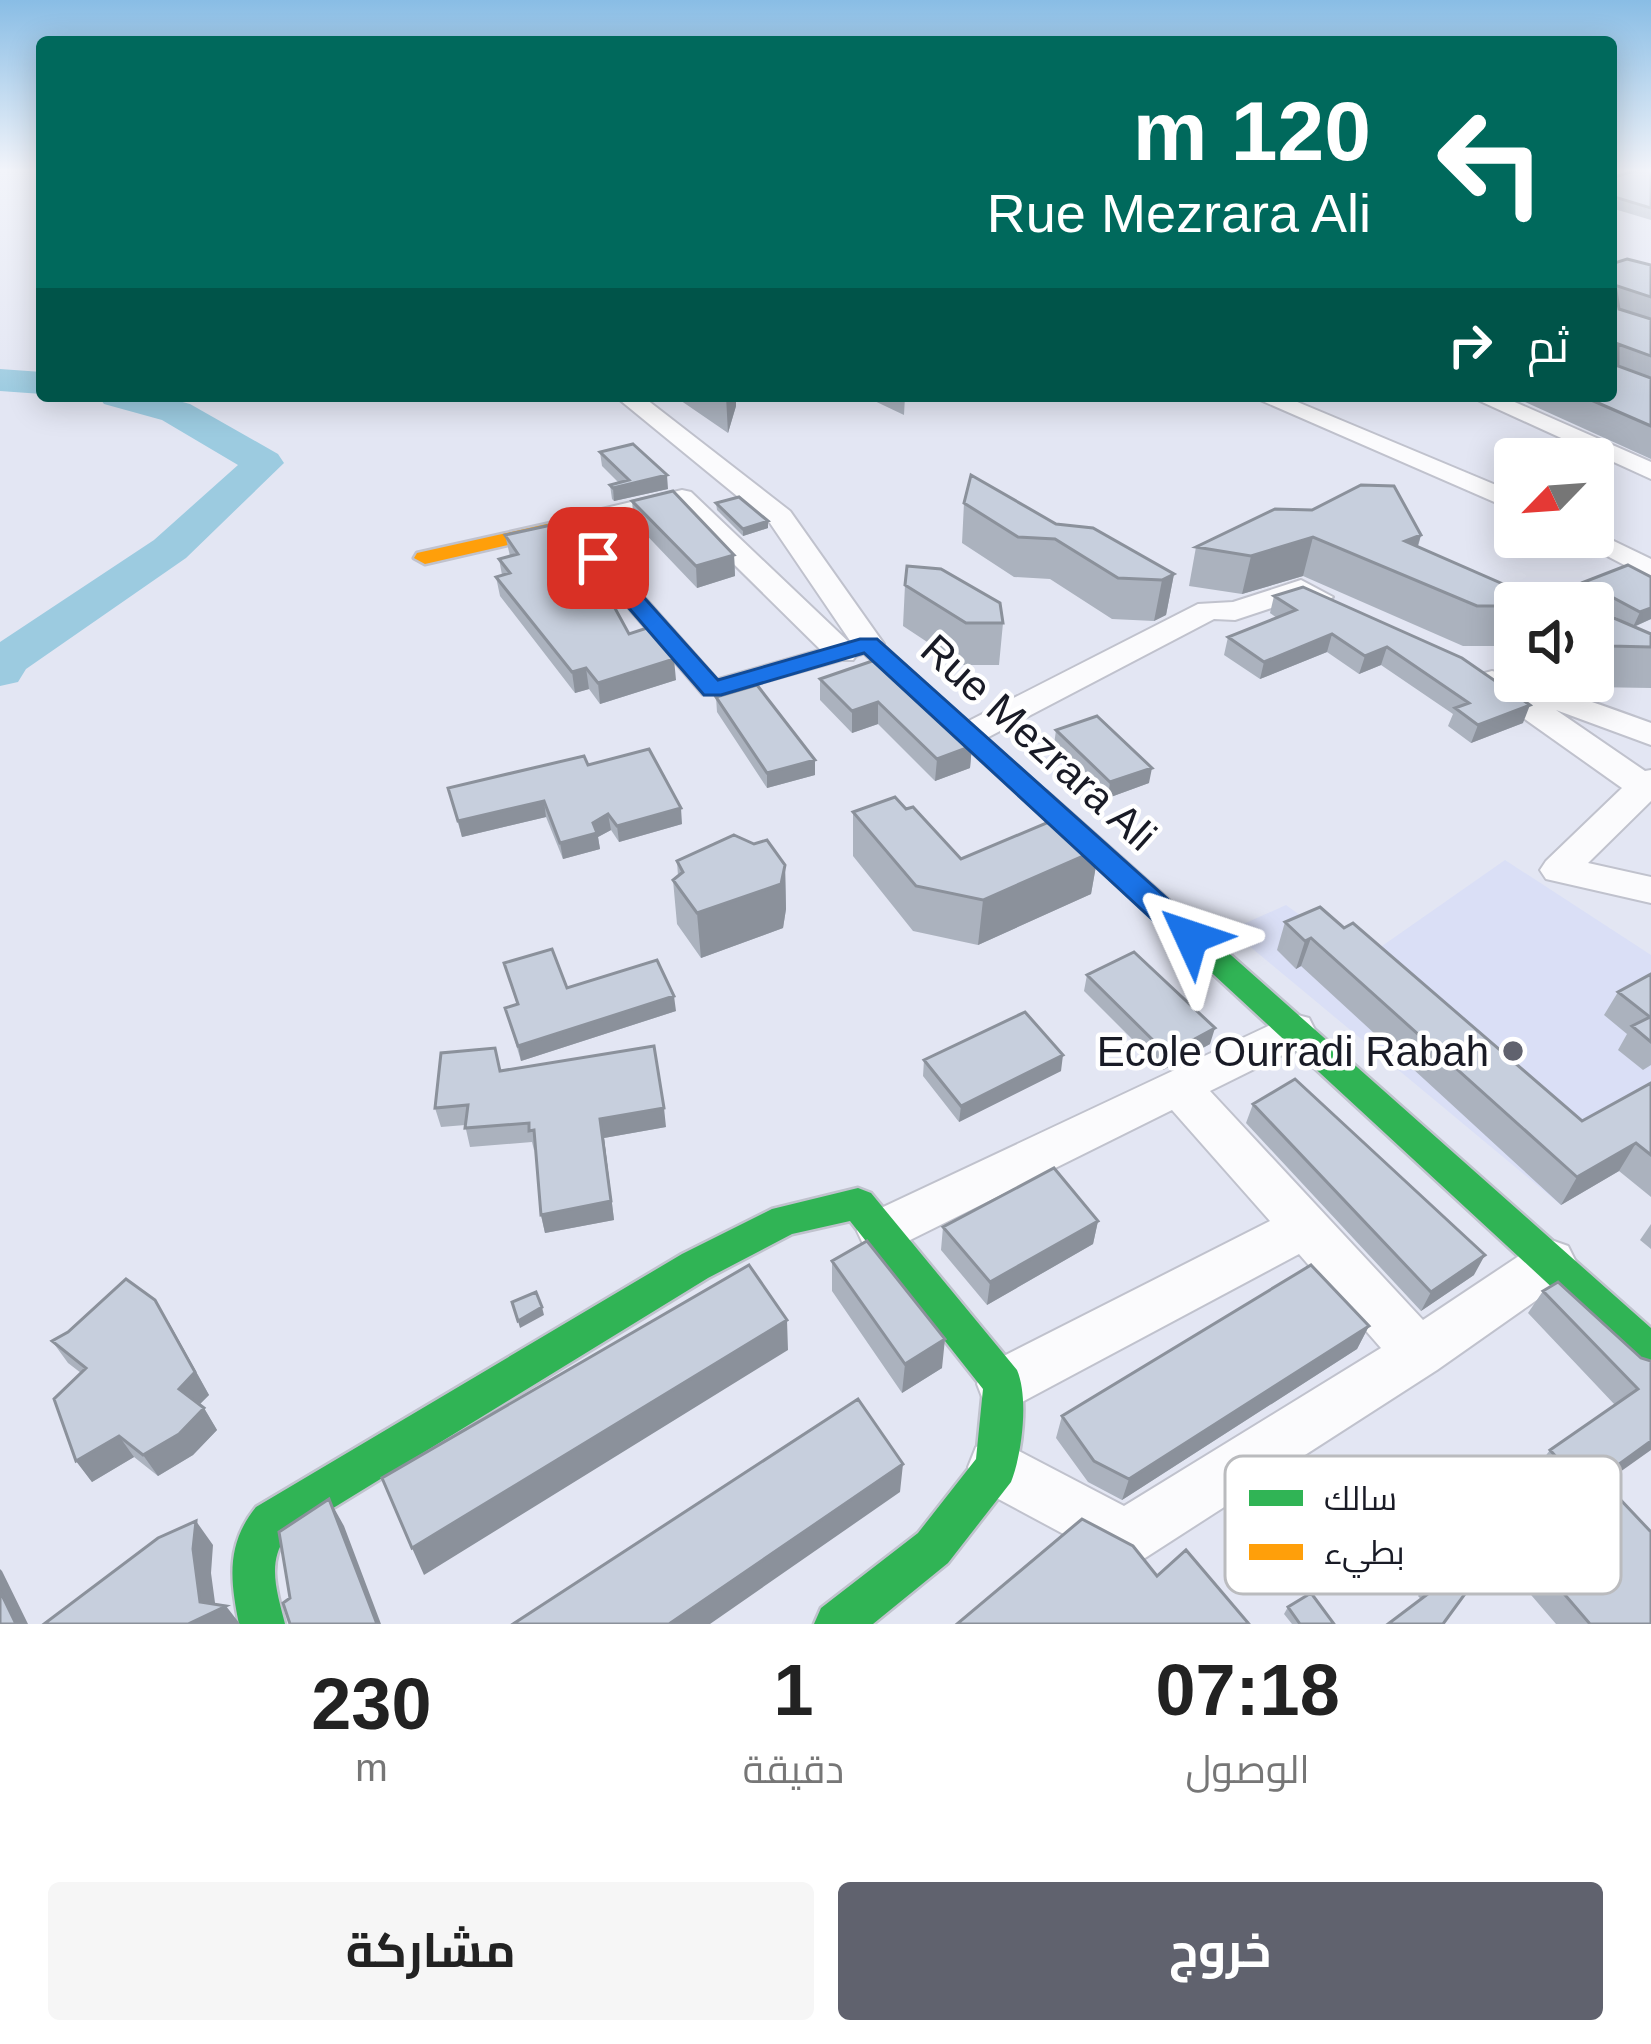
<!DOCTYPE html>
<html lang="ar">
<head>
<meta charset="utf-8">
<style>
	:root { --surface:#fff; --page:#f6f6f6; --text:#222; --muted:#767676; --accent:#60626e }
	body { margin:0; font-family:Arial,Cairo,sans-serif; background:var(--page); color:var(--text); direction:rtl; height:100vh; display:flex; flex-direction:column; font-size:45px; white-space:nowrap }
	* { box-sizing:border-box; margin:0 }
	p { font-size:39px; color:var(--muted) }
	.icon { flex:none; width:66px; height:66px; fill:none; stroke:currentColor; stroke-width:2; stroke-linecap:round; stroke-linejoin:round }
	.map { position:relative; height:1624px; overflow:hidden; direction:ltr }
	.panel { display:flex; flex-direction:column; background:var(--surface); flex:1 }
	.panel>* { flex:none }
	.hud { position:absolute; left:36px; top:36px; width:1581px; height:366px; border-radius:12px; box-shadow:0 6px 30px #0003; direction:rtl; background:#00695c; color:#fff; overflow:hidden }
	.needle { width:78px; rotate:245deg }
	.fabs { position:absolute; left:1494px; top:438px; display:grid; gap:24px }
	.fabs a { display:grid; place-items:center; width:120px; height:120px; border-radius:12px; background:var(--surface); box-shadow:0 6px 30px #0003; font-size:60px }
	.pin { position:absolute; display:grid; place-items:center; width:102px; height:102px; color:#fff; margin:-51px; border-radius:24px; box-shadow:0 6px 18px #0006 }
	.me { position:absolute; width:132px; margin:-66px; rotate:312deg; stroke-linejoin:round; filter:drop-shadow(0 0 9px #0008) }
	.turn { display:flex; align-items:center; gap:42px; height:252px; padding:0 48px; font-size:54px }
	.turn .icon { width:156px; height:156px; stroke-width:2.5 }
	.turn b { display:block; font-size:84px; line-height:102px }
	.then { display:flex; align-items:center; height:114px; padding:0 48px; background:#0003; gap:24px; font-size:45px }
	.eta { display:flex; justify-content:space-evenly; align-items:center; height:204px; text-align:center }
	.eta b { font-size:72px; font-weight:700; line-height:84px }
	.button { display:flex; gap:24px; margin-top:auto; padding:24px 48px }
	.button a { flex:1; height:138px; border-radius:12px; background:var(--accent); color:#fff; font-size:48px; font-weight:700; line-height:138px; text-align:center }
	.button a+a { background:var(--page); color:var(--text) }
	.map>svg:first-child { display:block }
</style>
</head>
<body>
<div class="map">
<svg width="1651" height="1624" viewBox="0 0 1651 1624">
	<rect width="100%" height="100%" fill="#e3e6f3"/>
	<!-- built -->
	<path fill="#dadff6" d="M1505,860l146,95v187l-90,63 -331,-275 56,-25 76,55z"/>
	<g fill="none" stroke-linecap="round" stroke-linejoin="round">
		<!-- river -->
		<path fill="#9ccbe0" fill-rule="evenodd" d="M0,369l42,3v22l-42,-3z
			M98,396h62l30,8 88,50 6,9 -98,95 -160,111 -8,13 -18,4v-44l154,-102 84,-75 -76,-45 -58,-16z"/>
		<!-- street casing -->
		<g stroke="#c0c2cd" stroke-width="4">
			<path id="street" d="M615,396h27l148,115 94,133 -5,7h-22l-87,-128z
				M1251,396h32l232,97v18z
				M1469,396h32l150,66v17z
				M682,490l9,2 162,154 5,7 -5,7h-22l-155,-153 -107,26 -14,-8 4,-6z
				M1593,531l58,28v20l-80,-42h22z
				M1301,580l32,17 -15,9 -19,-7 -64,21 -21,-1 -235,123h-24l-5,-7 5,-7 243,-124 35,-2z
				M1492,671c50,13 105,32 159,52v22l-95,-35 89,61 6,-1v31l-63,62 63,14v26l-105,-24 -6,-9 6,-9 76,-73 -141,-100 -5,-7 5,-7z
				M1294,1014l15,4 6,12 -6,12 -99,49 213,229 111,-74 17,-6 17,6 8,16 -8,16 -131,92 -292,188 -20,9 -149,-80 -8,-20 8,-20 20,-8 128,67 257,-158 -82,-94 -277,148 -19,8 -19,-8 -7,-18 7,-18 286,-145 -98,-111 -274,136 -17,6 -17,-6 -7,-15 7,-15z"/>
		</g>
		<!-- fast casing -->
		<g stroke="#c0c2cd" stroke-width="5">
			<path id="fast" d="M1037,788l9,3 605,537v44l-14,-6 -609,-563 -4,-6 4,-6z
				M858,1188l13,5 146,177c12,28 5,84 -6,112l-63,81 -75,61h-59l7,-16 97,-75 58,-74 7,-70 -133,-168 -58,13 -84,44 -422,259c-20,26 -8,58 -1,87h-46c-9,-44 -13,-80 17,-117l426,-253 90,-45z"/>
		</g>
		<!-- slow casing -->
		<g stroke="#c0c2cd" stroke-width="5">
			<path id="slow" d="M569,519l7,2 141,159 143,-41h16l174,158 -4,6h-18l-164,-150 -143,41h-18l-139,-162 -139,32 -11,-6 3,-5z"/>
		</g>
		<!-- street -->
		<use href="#street" fill="#fbfbfd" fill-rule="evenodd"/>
		<!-- fast -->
		<use href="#fast" fill="#30b455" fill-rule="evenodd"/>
		<!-- slow -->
		<use href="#slow" fill="#ff9f0a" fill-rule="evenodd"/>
	</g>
	<!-- wall -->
	<path fill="#abb2be" d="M1651,169v51l-40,-12v-30z
		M1611,264l40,1v194l-139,-63h99z
		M674,396h62v10l-8,27z
		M864,396h41l-1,19z
		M600,452l68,37 -54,12 -2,-2 -2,-14 9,-2 -17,-17z
		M632,501l102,54 1,21 -38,12 -63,-66z
		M716,503l52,18v7l-25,8 -26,-26z
		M964,503l92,21 118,50 -8,41 -12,6 -42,-2 -62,-40 -36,-2 -52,-34z
		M1275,509l146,26 -3,12 97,56v47l-6,-4h-46l-160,-70 -61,18 -53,-8 7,-39z
		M505,535l124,99 47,46 -76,24 -11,-15 -14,4 -75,-97 -4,-19 6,-2 -3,-16 11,-3z
		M1584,582l67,37 -17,8 17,7v54l-59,-1 -12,-6h13v-72l32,13 -32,-17v-2l-15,-6z
		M905,585l98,38 -4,42h-37l-59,-39z
		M1303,587l220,136 -52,20 -23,-17 5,-12 -72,-49 -22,9 -32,-22 -67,27 -36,-24 4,-18 49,-19 -7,-5 4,-17z
		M878,659l94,87 -2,22 -35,13 -57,-57 -26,9 -32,-33v-21z
		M716,697l99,78 -48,13 -50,-76z
		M1056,730l93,53 -41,15 -54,-53z
		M588,765l94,59 -63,18 -8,-12 -13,7 2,12 -37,10 -17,-42 -84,20 -14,-49z
		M906,809l55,50 138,-10 -8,45 -113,51 -65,-14 -60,-75v-44z
		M677,861l108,4 1,44 -3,19 -82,30 -24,-34 -4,-44 5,-4z
		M1285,922l59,6 238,193 69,-38v114l-32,-26 -58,34 -260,-239 -5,3 -19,-19z
		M504,963l63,25 109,23 -155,50 -16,-53 12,-3z
		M1651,974v91l-8,5 -25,-20 9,-16 -23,-19 14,-23z
		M1087,975l123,69 -47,26 -79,-79z
		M924,1060l137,11 -102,51 -36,-46z
		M500,1071l166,56 -62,11 10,82 -69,13 -4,-18 -6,-65h-1l-2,-8 -62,5 -5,-22 -24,2 -6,-19z
		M1253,1104l221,171 -53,36 -175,-188z
		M1098,1221l-5,23 -106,61 -46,-55 2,-23z
		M1651,1224v25l-11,-9z
		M832,1261l110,107 -40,25 -70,-102z
		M1543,1291l98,67 10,3 -46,122 46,141h-95l-73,-85 16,-21 47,-33 -12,-14 16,-21 65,-45 -87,-92z
		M169,1323l40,72 -10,10 5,3 13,22 -24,25 -35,21 -24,-19 -42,25 -16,-21 5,-88 -13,-10 -16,-22z
		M1369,1326l-12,23 -235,151 -34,-18 -32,-44 6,-22z
		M1450,1553l-7,71 -25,-28z
		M1288,1607l46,17h-42l-8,-10z"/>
	<!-- shaded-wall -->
	<path fill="#8b919b" d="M726,396h10v10l-8,27z
		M667,475l1,14 -54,12 -1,-13z
		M768,521v7l-25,8v-7z
		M1421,535l-12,38 -4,-32z
		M1313,537l-10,39 -61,18 9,-38z
		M734,555l1,21 -38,12 -1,-22z
		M1174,574l-8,41 -12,6 8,-41z
		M1651,608v11l-18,8 7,-15z
		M1332,634l-5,18 -67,27 4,-17z
		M1387,647l-6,18 -22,9 6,-18z
		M674,659l2,21 -76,24 -2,-21z
		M586,668l3,21 -14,4 -3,-21z
		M878,702v22l-26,9v-22z
		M1530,705l-7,18 -52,20 7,-18z
		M972,746l-2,22 -35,13 2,-22z
		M815,760v15l-48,13v-15z
		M1152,768l-3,15 -41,15 2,-16z
		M544,801l2,16 -84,20 -4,-16z
		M681,808l1,16 -63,18 -2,-16z
		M608,814l3,16 -13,7 2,12 -37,10 -3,-16z
		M1099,849l-8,45 -113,51 5,-45z
		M785,865l1,44 -3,19 -82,30 -4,-45z
		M1311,938l-10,28 -5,3 9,-28z
		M674,996l2,15 -155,50 -3,-15z
		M1215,1028l-5,16 -47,26 4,-16z
		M1063,1055l-2,16 -102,51 2,-16z
		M664,1108l2,19 -62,11 10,82 -69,13 -4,-18 59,-96z
		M1636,1143l-17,28 -58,34 16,-28z
		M1098,1221l-5,23 -106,61 3,-23z
		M1485,1255l-11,20 -53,36 10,-19z
		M542,1307l2,8 -24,13 -2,-7z
		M787,1320l1,30 -364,225 -12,-27z
		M169,1323l40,72 -16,16 -14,-22z
		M1369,1326l-12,23 -235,151 7,-21z
		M945,1339l-3,29 -40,25 3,-29z
		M204,1408l13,22 -24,25 -35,21 -15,-21z
		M119,1436l15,21 -42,25 -16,-21z
		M1651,1441v9l-69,49 18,-21z
		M903,1464l-3,28 -190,132h-41z
		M329,1499l15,27 37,98h-4z
		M196,1521l17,24 -2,28 5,37 10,-4 14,18h-52l12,-22 -7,-53z
		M0,1569l2,2 26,53h-12l-16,-33z"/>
	<!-- building -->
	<path fill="#c7cfdd" stroke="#8b919b" stroke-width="3" d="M1640,169h11v39l-40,-12v-18z
		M1627,259l24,6v32l-40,-13v-20z
		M1616,291l3,18 32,10v37l-33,-12v22l33,12v48l-69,-30h29v-104z
		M633,444l34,31 -54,13 -3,-3 19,-5 -29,-28z
		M971,475l85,49 37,4 81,46 -12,6 -44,-2 -63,-39 -37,-2 -54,-34z
		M1361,485l33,1 27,49 -16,6 105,46 40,3 30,13h-65v3h-38l-164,-69 -62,19 -55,-9 79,-38 37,1z
		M673,491l61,64 -38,11 -64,-65z
		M739,497l29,24 -25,8 -27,-26z
		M556,524l36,42 37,68 18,-6 27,31 -76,24 -12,-15 -14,4 -76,-95 14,-4 -11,-14 19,-5 -13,-19z
		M1628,565l23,12v31l-11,4 -56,-30z
		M907,566l34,3 59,34 3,20h-37l-61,-38z
		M1303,587l159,71 68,47 -52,20 -23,-17 14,-5 -82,-56 -22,9 -33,-22 -68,28 -36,-25 68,-27 -22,-14z
		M1593,609l58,25v13l-41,-1 -17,-7z
		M878,659l94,87 -35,13 -59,-57 -26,9 -32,-32z
		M757,685l58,75 -48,13 -51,-76z
		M1097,716l55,52 -42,14 -54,-52z
		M649,749l32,59 -64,18 -9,-12 -15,9 4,10 -37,10 -16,-42 -86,20 -10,-33 136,-32 4,9z
		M895,797l11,12 7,-2 48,52 102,-43 36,33 -116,51 -67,-14 -63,-74z
		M734,835l20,9 13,-4 18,25 -4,19 -84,29 -24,-33 10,-8 -6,-11z
		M1320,907l24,21 9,-5 229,198 69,-38v72l-15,-12 -59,34 -266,-239 -6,3 -20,-19z
		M552,949l15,39 90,-28 17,36 -156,50 -13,-38 13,-4 -14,-41z
		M1134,952l81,76 -48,26 -80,-79z
		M1651,974v68l-19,-16 18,-9 -32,-25z
		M1025,1012l38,43 -102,51 -37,-46z
		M654,1046l10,62 -64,11 11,82 -70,14 -7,-85 -5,1v-8l-64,5 3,-23 -33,3 6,-55 54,-5 5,23z
		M1295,1079l190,176 -54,37 -178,-188z
		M1054,1168l44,53 -108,61 -47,-55z
		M867,1241l78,98 -40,25 -73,-103z
		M749,1265l38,55 -375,228 -30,-70z
		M1311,1265l58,61 -240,153 -35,-18 -32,-45z
		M126,1279l29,21 40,72 -16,17 25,19 -25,26 -36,21 -24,-19 -43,25 -22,-62 32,-31 -34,-27 16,-9z
		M1558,1282l83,76 10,3v80l-51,37 51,54v92h-61l-91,-106 69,-48 -18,-20 88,-61 -95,-98z
		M536,1292l6,15 -24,14 -6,-19z
		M858,1399l45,65 -234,160h-156z
		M329,1499l48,125h-87l-7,-21 7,-5 -11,-66z
		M1082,1519l51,27 24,30 29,-26 63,74h-292z
		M196,1521l-3,28 7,53 26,4 -38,18h-144l114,-86z
		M1450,1553l28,23 -35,48h-55l45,-34 -6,-6z
		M0,1591l16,33h-16z
		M1311,1593l23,31h-34l-12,-17z"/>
	<!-- sky -->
	<linearGradient id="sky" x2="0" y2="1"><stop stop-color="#89bde5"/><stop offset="0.43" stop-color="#f2f4fa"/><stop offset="1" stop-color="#f2f4fa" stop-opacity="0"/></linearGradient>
	<rect width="1651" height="396" fill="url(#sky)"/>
	<!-- route -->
	<path fill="#1a73e8" stroke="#114b97" stroke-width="3" d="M598,552l7,2 113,126 142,-41h17l324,290 5,8 -5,8h-21l-316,-292 -143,42h-17l-114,-132 -3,-5z"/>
	<!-- markers -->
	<circle fill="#60626e" stroke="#fff" stroke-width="4.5" cx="1513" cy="1051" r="12"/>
	<g text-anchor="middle" stroke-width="9" stroke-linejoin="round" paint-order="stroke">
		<!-- street labels -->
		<g font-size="42" fill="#191b26" stroke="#fff">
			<text transform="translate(1039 742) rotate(42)" y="15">Rue Mezrara Ali</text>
		</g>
		<!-- poi labels -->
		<g font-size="42" fill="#191b26" stroke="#fff" text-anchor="end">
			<text x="1489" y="1066">Ecole Ourradi Rabah</text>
		</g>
	</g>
	<!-- legend -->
	<rect x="1225" y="1456" width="396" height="138" rx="18" fill="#fff" stroke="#babbbe" stroke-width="3"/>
	<rect x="1249" y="1490" width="54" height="16" fill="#30b455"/>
	<rect x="1249" y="1544" width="54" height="16" fill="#ff9f0a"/>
	<g font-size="33" fill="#191b26">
		<text x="1324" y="1510">سالك</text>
		<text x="1324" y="1564">بطيء</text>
	</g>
</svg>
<div class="fabs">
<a><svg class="needle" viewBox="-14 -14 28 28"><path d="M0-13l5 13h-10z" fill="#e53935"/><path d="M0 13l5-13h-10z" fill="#767676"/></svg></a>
<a><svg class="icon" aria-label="sound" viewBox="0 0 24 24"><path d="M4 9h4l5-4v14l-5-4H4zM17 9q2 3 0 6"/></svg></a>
</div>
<div class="pin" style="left:598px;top:558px;background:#d93025"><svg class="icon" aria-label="arrive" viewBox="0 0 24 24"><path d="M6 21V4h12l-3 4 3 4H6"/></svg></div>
<svg class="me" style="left:1191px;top:937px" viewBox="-20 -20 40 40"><path d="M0-17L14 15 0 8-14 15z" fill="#1a73e8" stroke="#fff" stroke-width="4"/></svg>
<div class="hud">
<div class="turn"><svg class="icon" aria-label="left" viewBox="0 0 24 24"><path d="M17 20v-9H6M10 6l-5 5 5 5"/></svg><div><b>120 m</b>Rue Mezrara Ali</div></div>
<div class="then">ثم<svg class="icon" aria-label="right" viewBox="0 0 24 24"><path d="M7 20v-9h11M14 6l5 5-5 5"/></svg></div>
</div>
</div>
<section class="panel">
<div class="eta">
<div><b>07:18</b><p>الوصول</p></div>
<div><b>1</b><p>دقيقة</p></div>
<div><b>230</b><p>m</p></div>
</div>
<div class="button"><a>خروج</a><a>مشاركة</a></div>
</section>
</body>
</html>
